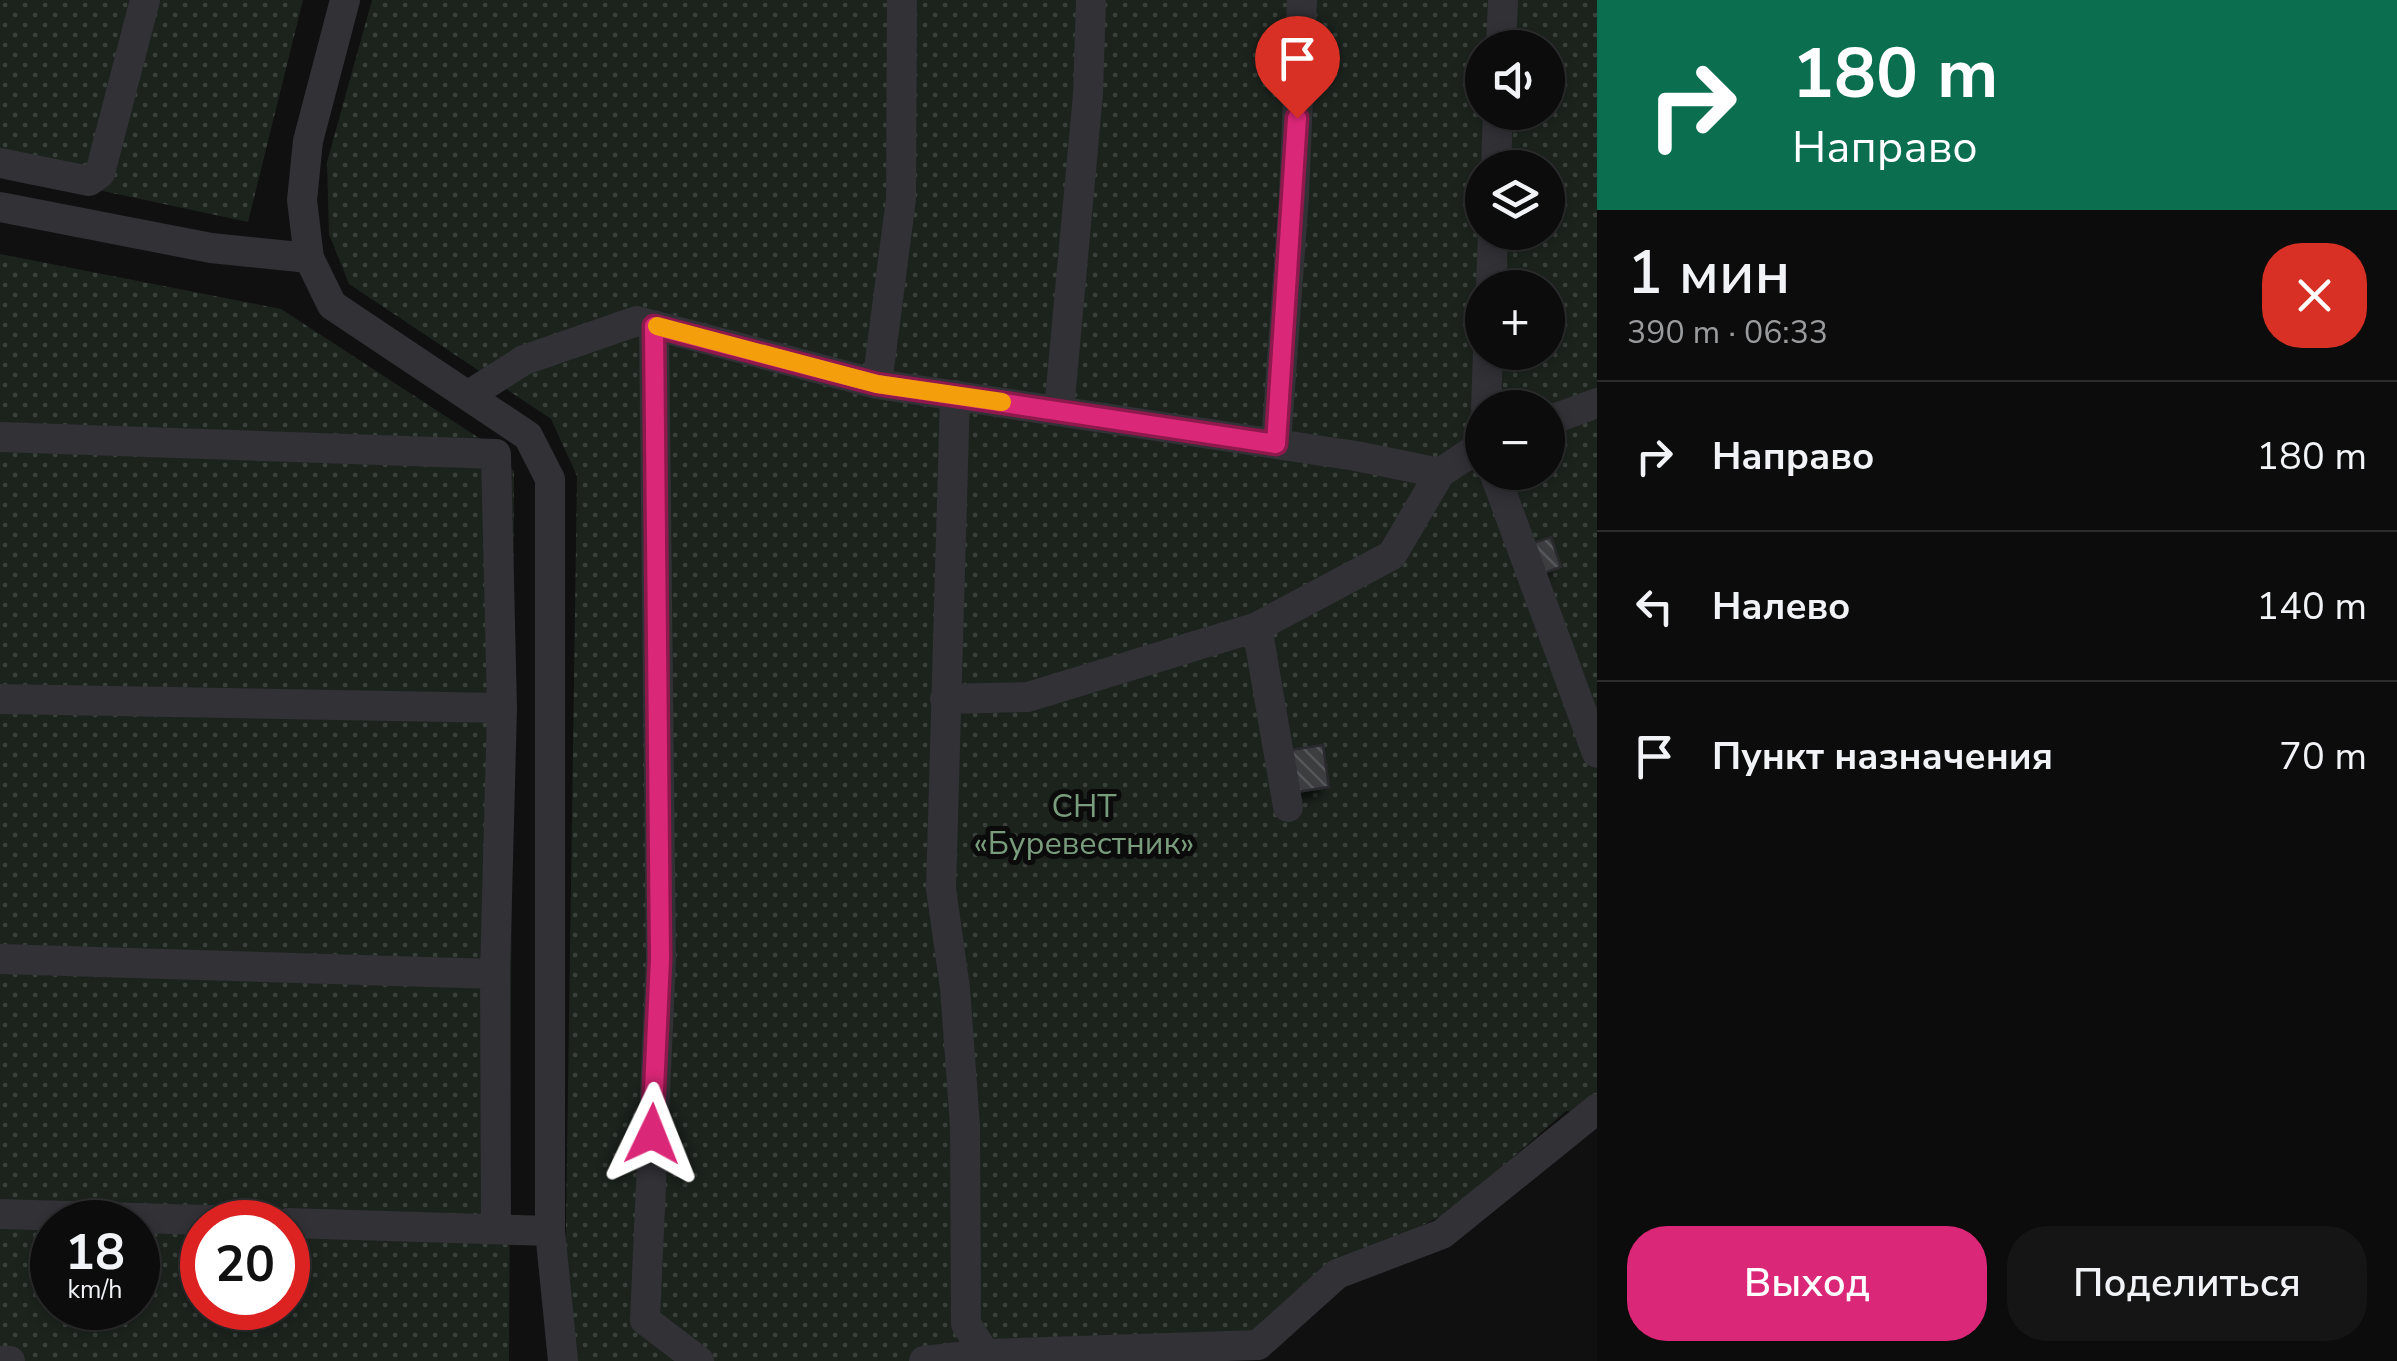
<!DOCTYPE html>
<html lang="ru">
<head>
<meta charset="utf-8">
<style>
	:root { --surface:#0c0c0d; --page:#151516; --text:#f1f3f6; --muted:#9a9b9d; --line:#2c2c2e; --accent:#db2777 }
	body { margin:0; font-family:"Nunito Sans",sans-serif; background:var(--page); color:var(--text); height:100vh; display:flex; flex-direction:column; font-size:38px; white-space:nowrap }
	* { box-sizing:border-box; margin:0 }
	p { font-size:32px; color:var(--muted) }
	.icon { flex:none; width:55px; height:55px; fill:none; stroke:currentColor; stroke-width:2; stroke-linecap:round; stroke-linejoin:round }
	.map { position:relative; flex:1; overflow:hidden }
	.panel { display:flex; flex-direction:column; background:var(--surface); width:800px }
	.panel>* { flex:none }
	.guide { background:#0b6e4f; color:#fff; overflow:hidden }
	.controls { position:absolute; left:1465px; top:30px; display:grid; gap:20px }
	.controls a { display:grid; place-items:center; width:100px; height:100px; border-radius:50%; background:var(--surface); box-shadow:0 5px 15px #0003,0 0 0 2px var(--line); font-size:50px }
	.speed { position:absolute; left:30px; top:1200px; display:flex; gap:20px; font-size:50px; font-weight:700; text-align:center }
	.speed>* { display:grid; place-content:center; width:130px; height:130px; border-radius:50%; background:var(--surface); box-shadow:0 5px 15px #0003,0 0 0 2px var(--line); line-height:1 }
	.speed small { font-size:25px; font-weight:400 }
	.speed .limit { border:15px solid #d22; background:#fff; color:#111 }
	.pin { position:absolute; display:grid; place-items:center; width:85px; height:85px; color:#fff; margin:-102px -42px; border-radius:50% 50% 50% 0; rotate:-45deg; box-shadow:0 0 10px #0007 }
	.pin .icon { rotate:45deg }
	.me { position:absolute; width:110px; margin:-55px; rotate:2deg; stroke-linejoin:round; filter:drop-shadow(0 0 8px #0008) }
	.turn { display:flex; align-items:center; gap:35px; height:210px; padding:0 30px; font-size:45px }
	.turn .icon { width:130px; height:130px; stroke-width:2.5 }
	.turn b { display:block; font-size:70px; line-height:85px }
	.round { display:grid; place-items:center; flex:none; width:105px; height:105px; border-radius:40px; background:var(--page) }
	.head { display:flex; align-items:center; justify-content:space-between; height:170px; padding:0 30px }
	h1 { font-size:60px; font-weight:600; line-height:75px }
	.cta { display:flex; gap:20px; margin-top:auto; padding:20px 30px }
	.cta a { flex:1; height:115px; border-radius:40px; background:var(--accent); color:#fff; font-size:40px; font-weight:600; line-height:115px; text-align:center }
	.cta a+a { background:var(--page); color:var(--text) }
	ul { padding:0; list-style:none }
	li { display:flex; align-items:center; gap:30px; height:150px; padding:0 30px; border-top:2px solid var(--line) }
	li div { flex:1 }
	li b { display:block; font-size:38px }
	li em { font-style:normal }
	main { display:flex; flex:1; min-height:0 }
	.map>svg:first-child { display:block }
</style>
</head>
<body>
<main>
<div class="map">
<svg width="1597" height="1361" viewBox="0 0 1597 1361">
	<defs>
		<pattern id="garden-dots" width="8" height="8" patternUnits="userSpaceOnUse" patternTransform="scale(2.5)"><rect width="8" height="8" fill="#1c231d"/><path d="M2 2h.1M6 6h.1" fill="none" stroke="#3a403b" stroke-width="1.8" stroke-linecap="round"/></pattern>
		<pattern id="building-back-hatch" width="6" height="6" patternUnits="userSpaceOnUse" patternTransform="scale(2.5)"><rect width="6" height="6" fill="#3c3d41"/><path d="M-1 5l2 2M0 0l6 6M5-1l2 2" fill="none" stroke="#55565a"/></pattern>
		<filter id="shadow"><feDropShadow dx="-9" dy="9" stdDeviation="5" flood-color="#0009"/></filter>
	</defs>
	<rect width="100%" height="100%" fill="#101011"/>
	<!-- garden -->
	<path fill="url(#garden-dots)" fill-rule="evenodd" d="M0,0h303l-55,222 -248,-53z
		M372,0h1225v1114l-31,-3 -115,100 -108,54 -52,71 -332,25h-395l13,-885 -26,-57 -202,-135 -20,-50 -2,-72zM1482,48h66v64h-66zM1482,168h66v64h-66zM1482,288h66v64h-66zM1482,408h66v64h-66z
		M0,254l281,55 198,129 35,33 -5,890h-509zM52,1222h86v86h-86zM202,1222h86v86h-86z"/>
	<!-- building -->
	<path fill="url(#building-back-hatch)" stroke="#2a2a2d" stroke-width="2.5" filter="url(#shadow)" d="M1551,537l10,30 -26,9 -10,-30z
		M1323,745l6,42 -33,5 -6,-42z"/>
	<g fill="none" stroke-linecap="round" stroke-linejoin="round">
		<!-- minor -->
		<path stroke="#313136" stroke-width="30" d="M345,0l-37,141 -6,59 7,58 23,47 196,131 22,43v752l13,130
			M1501,48l2,-48
			M0,163l89,18 11,-8 45,-173
			M1496,168l2,-56
			M0,207l211,41 98,10
			M1491,288l2,-56
			M654,325l7,634 -16,361 54,41
			M877,384l24,-185 1,-199
			M469,395l55,-35 113,-39 240,63 479,72 84,17
			M955,395l-14,494 14,99 10,138 1,198 19,30
			M1486,408l2,-56
			M1059,410l29,-316 3,-94
			M1548,421l49,-18
			M0,437l496,17 6,254 -7,266 1,255
			M1276,443l18,-247 8,-196
			M1494,472l103,281
			M1257,627l31,180
			M0,699l502,9
			M945,699l83,-2 229,-70 135,-72 48,-82 42,-28
			M0,959l495,15
			M0,1214l274,8
			M288,1223l262,8
			M0,1361h10
			M924,1361l61,-7 273,-9 79,-71 105,-40 155,-125"/>
	</g>
	<g fill="none" stroke-linecap="round" stroke-linejoin="round">
		<!-- route casing -->
		<g stroke="#8e194d" stroke-width="25">
			<path id="route" d="M652,1134l8,-175 -6,-633 223,58 399,60 21,-326"/>
		</g>
		<!-- route -->
		<use href="#route" stroke="#db2777" stroke-width="18"/>
		<!-- slow -->
		<path stroke="#f59e0b" stroke-width="18" d="M657,326l220,58 125,18"/>
	</g>
	<g text-anchor="middle" stroke-width="10" stroke-linejoin="round" paint-order="stroke">
		<!-- park labels -->
		<g font-size="32" fill="#799c7d" stroke="#0b0b0c">
			<text x="1084" y="817">СНТ<tspan x="1084" dy="37">«Буревестник»</tspan></text>
		</g>
	</g>
</svg>
<div class="controls">
<a><svg class="icon" aria-label="sound" viewBox="0 0 24 24"><path d="M4 9h4l5-4v14l-5-4H4zM17 9q2 3 0 6"/></svg></a>
<a><svg class="icon" aria-label="layers" viewBox="0 0 24 24"><path d="M12 4l9 5-9 5-9-5zM3 14l9 5 9-5"/></svg></a>
<a>+</a>
<a>−</a>
</div>
<div class="speed"><div>18<small>km/h</small></div><div class="limit">20</div></div>
<div class="pin" style="left:1297px;top:118px;background:#d93025"><svg class="icon" aria-label="arrive" viewBox="0 0 24 24"><path d="M6 21V4h12l-3 4 3 4H6"/></svg></div>
<svg class="me" style="left:652px;top:1134px" viewBox="-20 -20 40 40"><path d="M0-17L14 15 0 8-14 15z" fill="#db2777" stroke="#fff" stroke-width="4"/></svg>
</div>
<section class="panel">
<div class="guide">
<div class="turn"><svg class="icon" aria-label="right" viewBox="0 0 24 24"><path d="M7 20v-9h11M14 6l5 5-5 5"/></svg><div><b>180 m</b>Направо</div></div>
</div>
<div class="head"><div><h1>1 мин</h1><p>390 m · 06:33</p></div><a class="round" style="background:#d93025;color:#fff"><svg class="icon" aria-label="close" viewBox="0 0 24 24"><path d="M6 6l12 12M18 6L6 18"/></svg></a></div>
<ul>
<li><svg class="icon" aria-label="right" viewBox="0 0 24 24"><path d="M7 20v-9h11M14 6l5 5-5 5"/></svg><div><b>Направо</b></div><em>180 m</em></li>
<li><svg class="icon" aria-label="left" viewBox="0 0 24 24"><path d="M17 20v-9H6M10 6l-5 5 5 5"/></svg><div><b>Налево</b></div><em>140 m</em></li>
<li><svg class="icon" aria-label="arrive" viewBox="0 0 24 24"><path d="M6 21V4h12l-3 4 3 4H6"/></svg><div><b>Пункт назначения</b></div><em>70 m</em></li>
</ul>
<div class="cta"><a>Выход</a><a>Поделиться</a></div>
</section>
</main>
</body>
</html>
